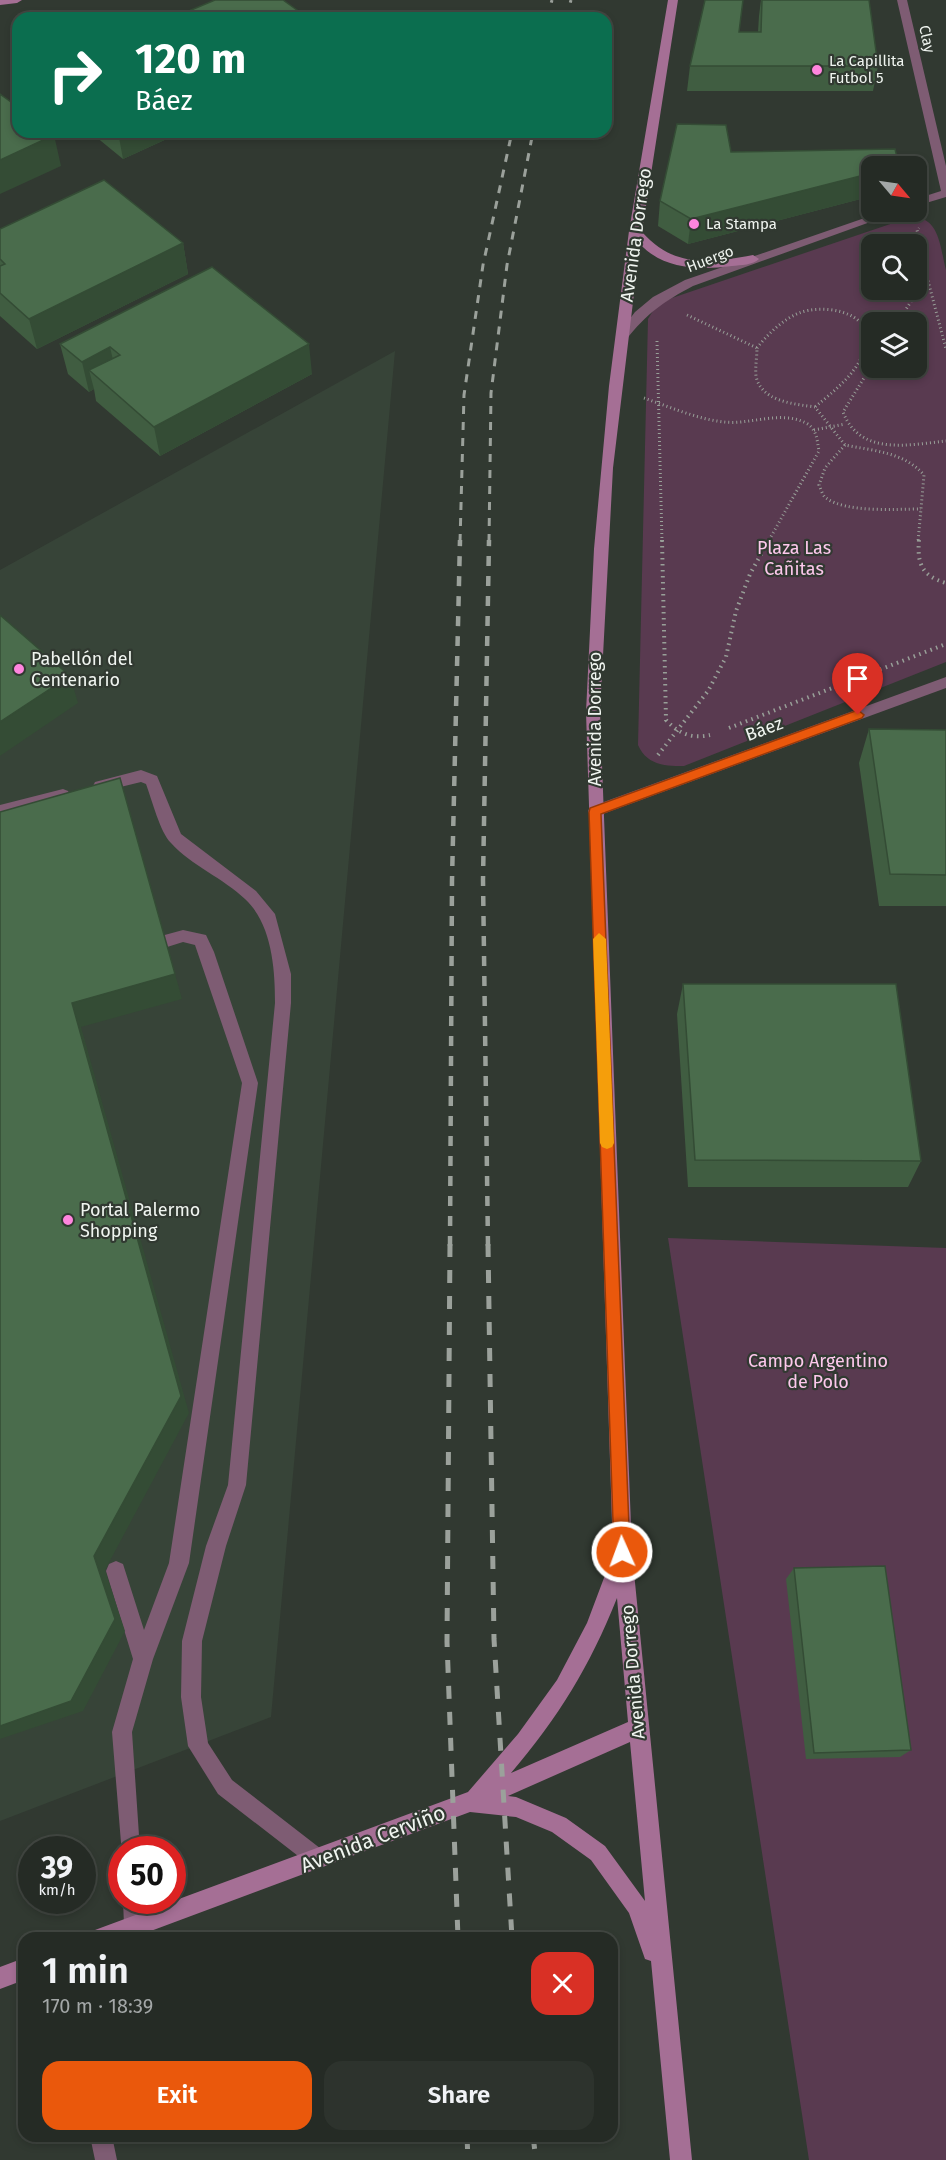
<!DOCTYPE html>
<html lang="en">
<head>
<meta charset="utf-8">
<style>
	:root { --surface:#252b25; --page:#2d332d; --text:#f1f3f6; --muted:#a3a7a7; --line:#424742; --accent:#ea580c }
	body { margin:0; font-family:"Fira Sans",sans-serif; background:var(--page); color:var(--text); height:100vh; display:flex; flex-direction:column; font-size:22px; white-space:nowrap }
	* { box-sizing:border-box; margin:0 }
	p { font-size:20px; color:var(--muted) }
	.icon { flex:none; width:33px; height:33px; fill:none; stroke:currentColor; stroke-width:2; stroke-linecap:round; stroke-linejoin:round }
	.map { position:relative; flex:1; overflow:hidden }
	.sheet { position:absolute; left:18px; top:1932px; width:600px; height:210px; display:flex; flex-direction:column; background:var(--surface); border-radius:18px; box-shadow:0 3px 9px #0003,0 0 0 2px var(--line) }
	.sheet>* { flex:none }
	.guide { position:absolute; left:12px; top:12px; width:600px; height:126px; border-radius:18px; box-shadow:0 3px 9px #0003,0 0 0 2px var(--line); background:#0b6e4f; color:#fff; overflow:hidden }
	.needle { width:39px; rotate:119deg }
	.tools { position:absolute; left:861px; top:156px; display:grid; gap:12px }
	.tools a { display:grid; place-items:center; width:66px; height:66px; border-radius:12px; background:var(--surface); box-shadow:0 3px 9px #0003,0 0 0 2px var(--line); font-size:30px }
	.speed { position:absolute; left:18px; top:1836px; display:flex; gap:12px; font-size:30px; font-weight:700; text-align:center }
	.speed>* { display:grid; place-content:center; width:78px; height:78px; border-radius:50%; background:var(--surface); box-shadow:0 3px 9px #0003,0 0 0 2px var(--line); line-height:1 }
	.speed small { font-size:15px; font-weight:400 }
	.speed .limit { border:9px solid #d22; background:#fff; color:#111 }
	.pin { position:absolute; display:grid; place-items:center; width:51px; height:51px; color:#fff; margin:-62px -26px; border-radius:50% 50% 50% 0; rotate:-45deg; box-shadow:0 0 6px #0007 }
	.pin .icon { rotate:45deg }
	.me { position:absolute; width:66px; margin:-33px; rotate:358deg; stroke-linejoin:round; filter:drop-shadow(0 0 4px #0008) }
	.turn { display:flex; align-items:center; gap:21px; height:126px; padding:0 24px; font-size:27px }
	.turn .icon { width:78px; height:78px; stroke-width:2.5 }
	.turn b { display:block; font-size:42px; line-height:51px }
	.round { display:grid; place-items:center; flex:none; width:63px; height:63px; border-radius:18px; background:var(--page) }
	.overview { display:flex; align-items:center; justify-content:space-between; height:102px; padding:0 24px }
	h1 { font-size:36px; font-weight:600; line-height:45px }
	.cta { display:flex; gap:12px; margin-top:auto; padding:12px 24px }
	.cta a { flex:1; height:69px; border-radius:18px; background:var(--accent); color:#fff; font-size:24px; font-weight:600; line-height:69px; text-align:center }
	.cta a+a { background:var(--page); color:var(--text) }
	.map>svg:first-child { display:block }
</style>
</head>
<body>
<div class="map">
<svg width="946" height="2160" viewBox="0 0 946 2160">
	<rect width="100%" height="100%" fill="#313931"/>
	<!-- built -->
	<path fill="#374438" d="M395,351l-124,1366 -271,104v-1251z"/>
	<!-- green -->
	<path fill="#593a50" fill-rule="evenodd" d="M911,217c29,-1 29,31 35,53v392l-262,104c-20,0 -37,-1 -46,-21l10,-426 8,-13 16,-8zM872,244h44v46h-44zM872,322h44v46h-44z
		M668,1238l278,10v912h-137z"/>
	<g fill="none" stroke-linecap="round" stroke-linejoin="round">
		<!-- path-far1 -->
		<path stroke="#989f98" stroke-width="3" stroke-dasharray="1 3" stroke-linecap="butt" d="M927,277l19,72
			M687,315l70,33c0,9 -2,19 -1,28 5,26 39,28 59,31l30,38c29,6 59,7 79,30l-6,67
			M898,322l29,-46 -10,-46 2,-2
			M657,341l5,201
			M757,348c11,-14 25,-28 42,-35 22,-9 72,-3 67,30 -4,27 -32,48 -51,64
			M872,365l-29,47c17,44 65,33 103,29
			M644,398c26,9 53,21 80,24 26,3 57,-12 82,1 11,6 11,17 13,28l-51,91
			M814,430l31,-6
			M845,445l-20,23 -6,17c2,4 3,10 7,13 20,15 70,11 95,11"/>
		<!-- path -->
		<path stroke="#989f98" stroke-width="4" stroke-dasharray="1.5 4.5" stroke-linecap="butt" d="M662,540l4,180c13,14 26,19 44,15
			M919,540c-2,24 3,36 27,43
			M729,728l217,-84
			M658,755l50,-64 18,-34 10,-46 14,-37 19,-34"/>
		<!-- service -->
		<path fill="#7e5c73" fill-rule="evenodd" d="M141,770l16,6 24,58 75,57 19,23 16,60v29l-45,482 -20,61 -24,95 -1,56 7,46 24,37 93,72 3,7 -3,7 -7,3 -7,-3 -93,-72 -30,-48 -7,-49 1,-56 24,-95 22,-61 47,-482c0,-34 -3,-79 -30,-104 -22,-21 -53,-33 -74,-56 -11,-11 -19,-43 -25,-59l-5,-2 -41,10 -5,-2 -2,-4 2,-4z
			M63,789l5,2 2,4 -2,4 -68,18v-12z
			M183,930l23,5 8,17 44,131 -69,480 -36,96 -21,73 8,118h-18v5l-10,-123 21,-73 -27,-88 3,-7 7,-3 7,3 21,66 25,-67 73,-480 -47,-138 -12,-3 -38,12 -6,-2 -2,-5 2,-5z
			M123,1900h22l1,25 -3,8 -8,3 -8,-3 -3,-8z
			M90,2136h22l5,24h-22z"/>
		<!-- minor -->
		<path fill="#7e5c73" fill-rule="evenodd" d="M946,677v11l-346,127h-10l-2,-4 2,-4z"/>
		<!-- tertiary -->
		<path fill="#7e5c73" fill-rule="evenodd" d="M897,0h10l39,166v31l-30,9v-7l25,-8z
			M882,212h16l-205,74c-30,16 -46,27 -67,54h-8l-2,-3 19,-25 18,-15 32,-17z"/>
		<!-- secondary -->
		<path fill="#a56f95" fill-rule="evenodd" d="M0,0h22l-5,3 -17,2z
			M668,0h10l-36,232c32,36 67,31 111,23l6,4c-6,6 -18,6 -27,7 -32,4 -68,4 -92,-22l-27,224 -13,244 32,840 60,608h-22l-19,-199 -6,-2 -16,-46 -38,-53 -39,-28 -36,-15 -46,-5 -338,126h-40l3,-8 8,-3 365,-135 50,-58 39,-54 30,-57 26,-69 -27,-842 8,-163 15,-163 20,-155zM617,1598l11,124 -117,51c47,-55 79,-107 106,-175zM630,1742l15,159 -40,-55 -39,-28 -50,-21 -8,-1z
			M24,1958v22l-24,9v-22z"/>
		<!-- rail-far2 -->
		<path stroke="#9ba19b" stroke-width="3" stroke-dasharray="8 8" stroke-linecap="butt" d="M547,18l5,-18
			M566,18l5,-18
			M460,542l4,-147 19,-130 29,-133
			M489,542l2,-149 16,-128 26,-133"/>
		<!-- rail-far1 -->
		<path stroke="#9ba19b" stroke-width="4.5" stroke-dasharray="10 10" stroke-linecap="butt" d="M450,1246l2,-366 8,-340
			M488,1246l-5,-366 6,-340"/>
		<!-- rail -->
		<path stroke="#9ba19b" stroke-width="5" stroke-dasharray="13 13" stroke-linecap="butt" d="M450,1244l-3,398 11,296
			M488,1244l6,395 18,299
			M467,2136l1,24
			M533,2136l3,24"/>
	</g>
	<!-- wall -->
	<path fill="#405d41" d="M761,0h108l9,66 -5,25h-186l3,-25 49,-34h19l1,-16z
		M90,132h92l-59,27z
		M731,152l168,13v1h-27v30l-184,48 -30,-18 2,-25z
		M0,229l183,14 5,31 -151,75 -37,-33z
		M212,267l100,107 -152,82 -64,-55 -2,-12 -5,3 -21,-18 -8,-30z
		M869,729l77,1v176h-67l-20,-143z
		M683,984l238,177 -13,26h-220l-11,-173z
		M794,1568l117,182 -11,7 -94,2 -20,-180z"/>
	<!-- shaded-wall -->
	<path fill="#344c35" d="M118,132h64l-59,27z
		M54,135l7,31 -61,28v-34z
		M872,173v23l-184,48 3,-25z
		M183,243l5,31 -151,75 -8,-30z
		M309,344l3,30 -152,82 -6,-29z
		M110,347l7,30 -28,-7 5,19 -5,3 -7,-30z
		M70,676l8,27 -78,53v-34z
		M175,974l7,25 -101,28 108,386 -84,157 20,61 -42,80 -83,28v-13l94,-170 -22,-553z"/>
	<!-- building -->
	<path fill="#4a6c4c" stroke="#344c35" stroke-width="1.5" d="M215,0h68l25,18h-136z
		M705,0h38l-4,32h22l1,-32h107l9,66h-188z
		M0,94l18,13v25h32l4,3 -54,25z
		M677,124l49,1 5,27 164,-3 4,16 -4,1h-23v7l-181,46 -31,-18z
		M104,180l79,63 -154,76 -29,-26v-27l5,-2 -5,-5v-30z
		M212,267l97,77 -155,83 -65,-57 31,-15 -10,-8 -28,15 -22,-18z
		M0,615l70,61 -70,46z
		M869,729l77,1v145l-56,-1z
		M120,778l55,196 -103,29 109,393 -87,160 21,63 -44,82 -71,25v-914z
		M683,984h213l25,177 -226,-1z
		M885,1566l26,184 -97,3 -20,-185z"/>
	<!-- route -->
	<path fill="#ea580c" stroke="#983908" stroke-width="1.5" d="M858,710l6,5 -2,3 -261,96 29,738 -2,5 -6,3 -6,-3 -2,-5 -25,-740 1,-4z"/>
	<!-- slow -->
	<path fill="#f59e0b" d="M599,933l7,6 8,204 -2,4 -5,2 -5,-2 -2,-4 -7,-204z"/>
	<!-- markers -->
	<g fill="#ff85de" stroke="#313931" stroke-width="2">
		<circle cx="817" cy="70" r="6"/>
		<circle cx="694" cy="224" r="6"/>
		<circle cx="19" cy="669" r="6"/>
		<circle cx="68" cy="1220" r="6"/>
	</g>
	<g text-anchor="middle" stroke-width="4.5" stroke-linejoin="round" paint-order="stroke">
		<!-- far-street labels -->
		<g font-size="15" fill="#f0f5f0" stroke="#313931">
			<text transform="translate(927 39) rotate(77)" y="5">Clay</text>
			<text transform="translate(710 259) rotate(-21)" y="5">Huergo</text>
		</g>
		<!-- far-poi labels -->
		<g font-size="15" fill="#f0f5f0" stroke="#313931" text-anchor="start">
			<text x="829" y="66">La Capillita<tspan x="829" dy="17">Futbol 5</tspan></text>
			<text x="706" y="229">La Stampa</text>
		</g>
		<!-- street labels -->
		<g font-size="18" fill="#f0f5f0" stroke="#313931">
			<text transform="translate(636 235) rotate(-82)" y="6">Avenida Dorrego</text>
			<text transform="translate(595 719) rotate(-90)" y="6">Avenida Dorrego</text>
			<text transform="translate(764 729) rotate(-20)" y="6">Báez</text>
			<text transform="translate(633 1672) rotate(-95)" y="6">Avenida Dorrego</text>
		</g>
		<!-- park labels -->
		<g font-size="18" fill="#fdc8ec" stroke="#313931">
			<text x="794" y="554">Plaza Las<tspan x="794" dy="21">Cañitas</tspan></text>
			<text x="818" y="1367">Campo Argentino<tspan x="818" dy="21">de Polo</tspan></text>
		</g>
		<!-- poi labels -->
		<g font-size="18" fill="#f0f5f0" stroke="#313931" text-anchor="start">
			<text x="31" y="665">Pabellón del<tspan x="31" dy="21">Centenario</tspan></text>
			<text x="80" y="1216">Portal Palermo<tspan x="80" dy="21">Shopping</tspan></text>
		</g>
		<!-- near-street labels -->
		<g font-size="21" fill="#f0f5f0" stroke="#313931">
			<text transform="translate(373 1839) rotate(-21)" y="7">Avenida Cerviño</text>
		</g>
	</g>
</svg>
<div class="tools">
<a><svg class="needle" viewBox="-14 -14 28 28"><path d="M0-13l5 13h-10z" fill="#e53935"/><path d="M0 13l5-13h-10z" fill="#a3a7a7"/></svg></a>
<a><svg class="icon" aria-label="search" viewBox="0 0 24 24"><circle cx="10" cy="10" r="6"/><path d="M15 15l6 6"/></svg></a>
<a><svg class="icon" aria-label="layers" viewBox="0 0 24 24"><path d="M12 4l9 5-9 5-9-5zM3 14l9 5 9-5"/></svg></a>
</div>
<div class="speed"><div>39<small>km/h</small></div><div class="limit">50</div></div>
<div class="pin" style="left:858px;top:715px;background:#d93025"><svg class="icon" aria-label="arrive" viewBox="0 0 24 24"><path d="M6 21V4h12l-3 4 3 4H6"/></svg></div>
<svg class="me" style="left:622px;top:1552px" viewBox="-20 -20 40 40"><circle r="17" fill="#ea580c" stroke="#fff" stroke-width="3"/><path d="M0-11L8 9 0 5-8 9z" fill="#fff"/></svg>
<div class="guide">
<div class="turn"><svg class="icon" aria-label="right" viewBox="0 0 24 24"><path d="M7 20v-9h11M14 6l5 5-5 5"/></svg><div><b>120 m</b>Báez</div></div>
</div>
<section class="sheet">
<div class="overview"><div><h1>1 min</h1><p>170 m · 18:39</p></div><a class="round" style="background:#d93025;color:#fff"><svg class="icon" aria-label="close" viewBox="0 0 24 24"><path d="M6 6l12 12M18 6L6 18"/></svg></a></div>
<div class="cta"><a>Exit</a><a>Share</a></div>
</section>
</div>
</body>
</html>
